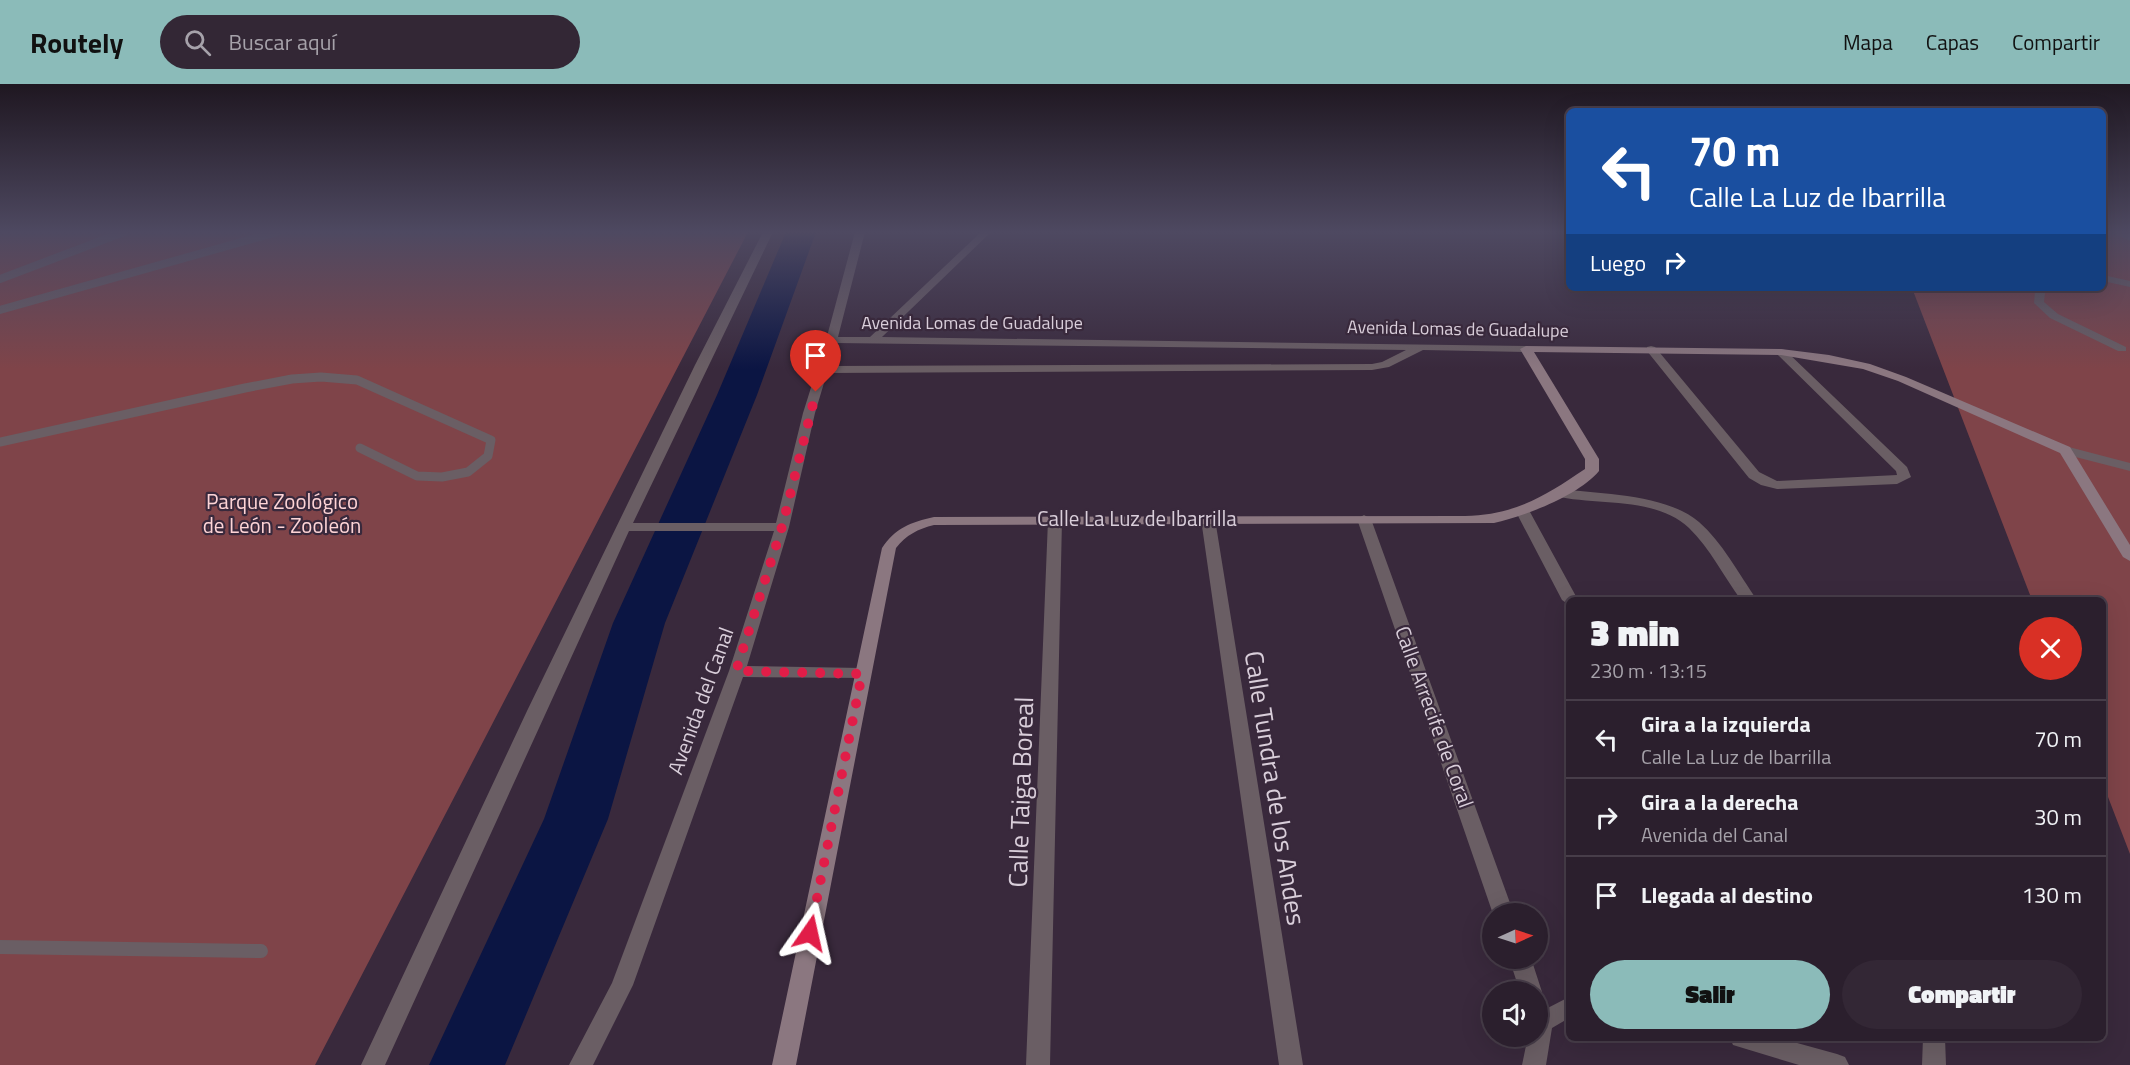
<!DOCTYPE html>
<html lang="es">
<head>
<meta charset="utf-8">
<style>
	:root { --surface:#2b1f2d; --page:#332735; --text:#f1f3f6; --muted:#a6a2aa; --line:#473d49; --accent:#8bbbb9 }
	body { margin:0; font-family:"Titillium Web",sans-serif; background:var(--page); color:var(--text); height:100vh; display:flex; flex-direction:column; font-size:22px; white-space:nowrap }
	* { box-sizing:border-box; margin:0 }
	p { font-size:20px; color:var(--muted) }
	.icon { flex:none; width:33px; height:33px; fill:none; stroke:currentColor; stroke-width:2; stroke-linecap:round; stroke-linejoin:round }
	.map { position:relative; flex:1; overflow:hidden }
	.drawer { position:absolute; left:1566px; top:513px; width:540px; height:444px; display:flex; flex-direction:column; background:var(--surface); border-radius:9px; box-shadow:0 6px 24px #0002,0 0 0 2px var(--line) }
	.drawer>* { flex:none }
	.hud { position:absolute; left:1566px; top:24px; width:540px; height:183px; border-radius:9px; box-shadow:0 6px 24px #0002,0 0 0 2px var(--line); background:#1a4fa0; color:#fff; overflow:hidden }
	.needle { width:39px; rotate:87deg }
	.controls { position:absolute; left:1482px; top:819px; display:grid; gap:12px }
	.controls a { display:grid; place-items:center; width:66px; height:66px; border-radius:50%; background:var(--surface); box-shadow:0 6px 24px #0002,0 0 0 2px var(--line); font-size:30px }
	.pin { position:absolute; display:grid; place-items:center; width:51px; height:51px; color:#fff; margin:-62px -26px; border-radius:50% 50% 50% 0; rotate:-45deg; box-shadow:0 0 6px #0007 }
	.pin .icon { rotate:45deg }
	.me { position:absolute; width:66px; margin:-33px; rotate:11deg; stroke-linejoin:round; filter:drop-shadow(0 0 4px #0008) }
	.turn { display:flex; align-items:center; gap:21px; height:126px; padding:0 24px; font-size:27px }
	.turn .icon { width:78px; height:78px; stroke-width:2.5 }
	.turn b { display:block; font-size:42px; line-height:51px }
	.then { display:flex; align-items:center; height:57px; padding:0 24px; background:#0003; gap:12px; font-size:22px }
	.round { display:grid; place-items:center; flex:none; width:63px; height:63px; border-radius:32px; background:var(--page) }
	.summary { display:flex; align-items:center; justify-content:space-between; height:102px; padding:0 24px }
	h1 { font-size:36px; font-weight:800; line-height:45px }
	.cta { display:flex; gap:12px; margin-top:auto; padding:12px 24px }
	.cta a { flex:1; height:69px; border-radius:36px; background:var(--accent); color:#111; font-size:24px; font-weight:800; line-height:69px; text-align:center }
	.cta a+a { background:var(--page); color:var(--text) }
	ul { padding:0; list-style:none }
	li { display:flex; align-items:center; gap:18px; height:78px; padding:0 24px; border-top:2px solid var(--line) }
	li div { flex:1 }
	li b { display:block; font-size:22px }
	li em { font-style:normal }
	header { display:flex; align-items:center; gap:36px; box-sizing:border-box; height:84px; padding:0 30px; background:var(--accent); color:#111 }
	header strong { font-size:28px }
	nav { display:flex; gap:33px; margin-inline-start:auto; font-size:21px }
	.search { width:420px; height:54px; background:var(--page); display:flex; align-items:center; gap:15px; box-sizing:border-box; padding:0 21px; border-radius:33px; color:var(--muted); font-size:22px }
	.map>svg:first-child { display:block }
</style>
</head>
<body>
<header>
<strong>Routely</strong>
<div class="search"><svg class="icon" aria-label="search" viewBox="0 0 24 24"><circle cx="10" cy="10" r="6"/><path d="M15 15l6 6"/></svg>Buscar aquí</div>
<nav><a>Mapa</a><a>Capas</a><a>Compartir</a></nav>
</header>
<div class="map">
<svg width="2130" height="981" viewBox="0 0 2130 981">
	<rect width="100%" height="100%" fill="#39293c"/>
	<!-- green -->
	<path fill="#7f4449" d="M0,148h748l-433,833h-315z
		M2103,148h27v622l-27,-70v-184h-71l-120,-312h191z"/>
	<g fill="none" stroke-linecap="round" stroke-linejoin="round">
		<!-- river -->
		<path fill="#0b1543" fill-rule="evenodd" d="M786,148h30l-59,163 -92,228 -57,196 -103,246h-76l115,-246 69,-196 104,-228z"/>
		<!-- lane-far2 -->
		<path stroke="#6a5e64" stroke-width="8" d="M0,195l124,-47
			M0,226l277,-78"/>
		<!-- lane-far1 -->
		<path stroke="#6a5e64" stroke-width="9" d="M0,358l245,-54 47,-9 29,-2 36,3 134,60 -3,16 -20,16 -26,5 -25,-1 -57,-28"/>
		<!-- lane -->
		<path stroke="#6a5e64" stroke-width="14" d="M0,863l261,4"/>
		<!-- street -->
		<path fill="#6a5e64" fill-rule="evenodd" d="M763,148h10l-140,291h143l27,-110 23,-73 29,-108h10l-27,105h32l111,-105h10l-109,105 644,9 6,3 -6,3 -103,-2 -34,17 -17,3 -545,3 -12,40 -26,114 -42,139 115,2 6,2 2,4 -2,4 -125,-1 -110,308 -40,80h-24l43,-82 117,-312 45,-140h-145l-244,534h-24l166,-354 168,-346zM836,259l570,7 -24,12 -10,2 -543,2z
			M2114,148l16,2v7l-14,-7z
			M2103,191l27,6v6l-27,-6z
			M2038,204h11l-4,5 -1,9 14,12 68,33v4h-8l-68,-33 -16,-15 1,-11z
			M1651,262l4,1 104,125 18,9 120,-6 -1,-4 -119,-117 -2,-2 6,-3 4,1 122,117 4,10 -14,7 -120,5 -16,-4 -12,-7 -102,-127v-4z
			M2065,362l65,17v8l-70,-18 -1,-3 1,-3z
			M1560,405c40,5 107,5 139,33 23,20 40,52 58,78h-16c-17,-23 -31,-52 -52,-72 -34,-32 -92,-22 -134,-32l-2,-3z
			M1523,424l7,4 48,88h-9v5l-7,-5 -46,-88z
			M1208,431l7,4 88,546h-24l-78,-546z
			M1364,431l7,4 143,395h-21l-136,-395z
			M1055,432l7,4 -12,545h-24l22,-545z
			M1509,874h22l11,34 -3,7 -1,-7h-18z
			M1569,913v21l-17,10 -6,37h-24l6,-29h10v-23z
			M1730,954h49l58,16 8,3 4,8h-50l-66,-20z
			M1923,954h22l1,27h-24z"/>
		<!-- secondary -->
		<path fill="#8b7780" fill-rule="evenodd" d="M1526,262l255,3 48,6 41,9 36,13 164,70 60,98v16l-7,-4 -63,-104 -162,-72 -35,-12 -82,-14 -247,-3 65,107v12c-21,25 -74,45 -105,52l-560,2c-16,4 -28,10 -38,23l-100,517h-24l110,-517c13,-20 29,-26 52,-31l531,-1c50,-1 80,-20 120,-47v-10l-65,-110z"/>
	</g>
	<!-- sky -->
	<linearGradient id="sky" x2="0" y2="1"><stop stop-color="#1f1721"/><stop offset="0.52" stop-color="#4e4961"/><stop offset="1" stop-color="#4e4961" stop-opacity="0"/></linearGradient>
	<rect width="2130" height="285" fill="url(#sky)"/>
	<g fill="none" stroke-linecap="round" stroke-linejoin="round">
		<!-- route -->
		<path stroke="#e11d48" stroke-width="10" stroke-dasharray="0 18" d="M810,849l52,-259 -126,-3 46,-144 34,-135"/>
	</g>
	<g text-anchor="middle" stroke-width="4.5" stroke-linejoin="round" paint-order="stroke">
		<!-- far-street labels -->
		<g font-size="18" fill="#d9ceda" stroke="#39293c">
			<text x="972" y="245">Avenida Lomas de Guadalupe</text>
			<text transform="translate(1458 245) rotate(1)" y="6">Avenida Lomas de Guadalupe</text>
		</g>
		<!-- park labels -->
		<g font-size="21" fill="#fed4d6" stroke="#39293c">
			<text x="282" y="425">Parque Zoológico<tspan x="282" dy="24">de León - Zooleón</tspan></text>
		</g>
		<!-- street labels -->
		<g font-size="21" fill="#d9ceda" stroke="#39293c">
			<text x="1137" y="442">Calle La Luz de Ibarrilla</text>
			<text transform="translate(701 617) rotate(-70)" y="7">Avenida del Canal</text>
			<text transform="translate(1434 633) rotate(70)" y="7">Calle Arrecife de Coral</text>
		</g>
		<!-- near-street labels -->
		<g font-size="26" fill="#d9ceda" stroke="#39293c">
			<text transform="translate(1275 704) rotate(81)" y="9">Calle Tundra de los Andes</text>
			<text transform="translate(1021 708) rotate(-88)" y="9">Calle Taiga Boreal</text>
		</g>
	</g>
</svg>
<div class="controls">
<a><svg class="needle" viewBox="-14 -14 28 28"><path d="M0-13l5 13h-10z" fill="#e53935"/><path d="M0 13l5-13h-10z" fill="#a6a2aa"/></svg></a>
<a><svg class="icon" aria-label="sound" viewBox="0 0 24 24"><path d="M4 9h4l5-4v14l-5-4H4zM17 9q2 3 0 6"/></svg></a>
</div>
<div class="pin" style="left:816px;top:308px;background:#d93025"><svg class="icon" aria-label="arrive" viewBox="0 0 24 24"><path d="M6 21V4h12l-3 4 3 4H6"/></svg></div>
<svg class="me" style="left:810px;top:849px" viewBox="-20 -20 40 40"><path d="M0-17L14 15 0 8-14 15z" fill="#e11d48" stroke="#fff" stroke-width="4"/></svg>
<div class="hud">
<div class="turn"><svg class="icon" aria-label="left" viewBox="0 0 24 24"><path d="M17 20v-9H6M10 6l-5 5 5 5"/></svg><div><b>70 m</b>Calle La Luz de Ibarrilla</div></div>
<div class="then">Luego<svg class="icon" aria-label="right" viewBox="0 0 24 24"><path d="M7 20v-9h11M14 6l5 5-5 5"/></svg></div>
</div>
<section class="drawer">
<div class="summary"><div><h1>3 min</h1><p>230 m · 13:15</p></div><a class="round" style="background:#d93025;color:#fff"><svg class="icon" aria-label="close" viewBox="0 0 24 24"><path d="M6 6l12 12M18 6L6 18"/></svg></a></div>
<ul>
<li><svg class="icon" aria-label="left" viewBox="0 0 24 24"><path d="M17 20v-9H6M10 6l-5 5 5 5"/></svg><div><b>Gira a la izquierda</b><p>Calle La Luz de Ibarrilla</p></div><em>70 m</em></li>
<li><svg class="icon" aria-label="right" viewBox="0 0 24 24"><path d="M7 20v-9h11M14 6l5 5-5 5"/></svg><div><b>Gira a la derecha</b><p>Avenida del Canal</p></div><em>30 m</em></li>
<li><svg class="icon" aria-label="arrive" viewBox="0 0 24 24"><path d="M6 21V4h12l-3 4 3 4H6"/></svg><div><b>Llegada al destino</b></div><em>130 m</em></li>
</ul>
<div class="cta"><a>Salir</a><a>Compartir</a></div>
</section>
</div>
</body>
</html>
